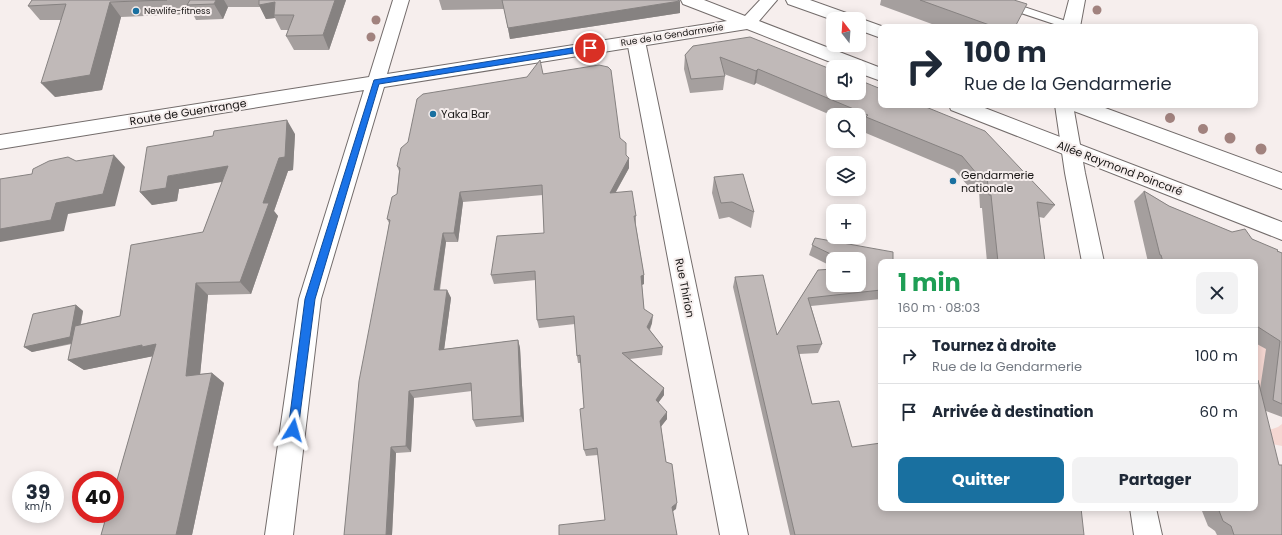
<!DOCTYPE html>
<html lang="fr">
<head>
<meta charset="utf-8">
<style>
	:root { --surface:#fff; --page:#f2f2f3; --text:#1f2937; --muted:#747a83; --line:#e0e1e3; --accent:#1970a0 }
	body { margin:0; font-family:Poppins,sans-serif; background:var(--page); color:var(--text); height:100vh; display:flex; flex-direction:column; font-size:15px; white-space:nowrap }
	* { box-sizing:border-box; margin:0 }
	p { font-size:13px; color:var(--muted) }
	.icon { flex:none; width:22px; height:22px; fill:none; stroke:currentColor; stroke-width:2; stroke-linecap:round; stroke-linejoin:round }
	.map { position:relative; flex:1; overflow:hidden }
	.side { position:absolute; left:878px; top:259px; width:380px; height:252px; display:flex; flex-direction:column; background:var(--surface); border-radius:8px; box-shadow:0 2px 10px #0003 }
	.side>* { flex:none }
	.banner { position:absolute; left:878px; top:24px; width:380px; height:84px; border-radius:8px; box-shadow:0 2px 10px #0003; background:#fff; color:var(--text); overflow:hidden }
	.needle { width:26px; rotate:343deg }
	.fabs { position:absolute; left:826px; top:12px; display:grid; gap:8px }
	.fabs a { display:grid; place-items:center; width:40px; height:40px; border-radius:8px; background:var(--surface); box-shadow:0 2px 10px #0003; font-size:20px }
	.speed { position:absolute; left:12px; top:471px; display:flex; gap:8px; font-size:20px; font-weight:700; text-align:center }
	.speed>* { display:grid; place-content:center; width:52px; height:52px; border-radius:50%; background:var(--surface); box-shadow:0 2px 10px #0003; line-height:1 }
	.speed small { font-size:10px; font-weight:400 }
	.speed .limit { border:6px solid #d22; background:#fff; color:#111 }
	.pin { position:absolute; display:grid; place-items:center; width:34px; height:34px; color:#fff; margin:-17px; border:2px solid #fff; border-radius:50%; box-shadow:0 1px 4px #0007 }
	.me { position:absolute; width:44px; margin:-22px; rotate:8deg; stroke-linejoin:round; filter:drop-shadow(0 0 3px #0008) }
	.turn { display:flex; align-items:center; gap:14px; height:84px; padding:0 20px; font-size:18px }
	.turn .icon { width:52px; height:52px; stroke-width:2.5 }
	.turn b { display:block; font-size:28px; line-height:34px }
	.round { display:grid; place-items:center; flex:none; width:42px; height:42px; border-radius:8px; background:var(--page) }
	.head { display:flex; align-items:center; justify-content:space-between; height:68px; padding:0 20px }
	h1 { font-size:24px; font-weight:700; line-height:30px; color:#1e9e55 }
	.action { display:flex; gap:8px; margin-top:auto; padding:8px 20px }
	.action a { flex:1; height:46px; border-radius:8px; background:var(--accent); color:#fff; font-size:16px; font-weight:700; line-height:46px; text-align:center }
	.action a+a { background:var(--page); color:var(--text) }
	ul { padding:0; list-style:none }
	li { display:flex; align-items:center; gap:12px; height:56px; padding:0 20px; border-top:1px solid var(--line) }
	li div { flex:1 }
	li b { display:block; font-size:15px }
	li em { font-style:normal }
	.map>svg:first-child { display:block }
</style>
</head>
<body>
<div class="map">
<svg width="1282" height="535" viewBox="0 0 1282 535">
	<rect width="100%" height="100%" fill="#f6eeed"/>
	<!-- green -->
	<path fill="#f5d7d2" d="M1255,343l12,4 -7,46 -5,-2z
		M1282,424v22l-15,-3 -4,-11 15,-5z"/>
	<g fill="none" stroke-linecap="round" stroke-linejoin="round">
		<!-- lane casing -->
		<g stroke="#736c6b" stroke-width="2">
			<path id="lane" d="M987,0h16l72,24 1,2 -13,1 -75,-25z"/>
		</g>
		<!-- street casing -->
		<g stroke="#736c6b" stroke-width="2">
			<path id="street" d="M1069,0h16l-5,27h-18z
				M636,35l6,2 3,4 103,494h-28l-93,-494 3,-4z
				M1055,105h18l12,68 19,89h-22l-17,-89z
				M1130,508h26l6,27h-28z"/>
		</g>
		<!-- secondary casing -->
		<g stroke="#736c6b" stroke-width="2">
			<path id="secondary" d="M393,0h16l-22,74 340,-53 -44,-17 -2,-4h23l41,16 15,-16h17l-18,21 122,47v13l-22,-8v-6h-16l-96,-38 -363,58 -63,212 -28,236h-28l34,-236 65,-209 -364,59v-14l369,-58z
				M786,0h24l42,15 2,4h-21v1l-45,-16z
				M859,18l25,9h-3v11l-22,-8v-11h-2z
				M949,105h28l305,117v18l-331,-130z
				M1069,105h28l185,68v16l-211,-79z"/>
		</g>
		<!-- lane -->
		<use href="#lane" fill="#fff" fill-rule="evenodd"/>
		<!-- street -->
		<use href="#street" fill="#fff" fill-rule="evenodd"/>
		<!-- secondary -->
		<use href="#secondary" fill="#fff" fill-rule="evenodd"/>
	</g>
	<!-- trees -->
	<g fill="#a1827e">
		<circle cx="1097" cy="10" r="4.5"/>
		<circle cx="376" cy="20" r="4.5"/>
		<circle cx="371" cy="37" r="4.5"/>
		<circle cx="1170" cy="118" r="5"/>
		<circle cx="1203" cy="129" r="5"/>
		<circle cx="1230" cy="138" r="5.5"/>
		<circle cx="1261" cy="149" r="5.5"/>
	</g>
	<!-- wall -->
	<path fill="#a59f9e" d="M32,0h314l-17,50h-35l-8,-14 2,-6h-7l-6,-12 -9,1 -6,-12h-32l-5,12 -27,1 -3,-6 -72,3 -19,73 -47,7 6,-77h-21l-12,-14z
		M439,0h238l3,13 -170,26 -6,-30 -62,1z
		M881,0h133l1,27h-75l-60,-22z
		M693,46l166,47 196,112 -11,13 -5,-1 6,45h-58l-5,-54h-2l-1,-18 -10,-3 -15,-17 -93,-39 1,-3 -3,-1v-12h-26v1l-77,-33 -2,2 -30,-11 1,2 -2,14 -33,3 -6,-24 1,-14z
		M543,74l77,64 6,18 3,2v10l-13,24 20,24v10l8,49v9l-2,1 2,24 8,14 -2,7 13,17 -1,8 -32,4 34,29v7l-6,8 9,16 -6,7 5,36 10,47 -71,11 -7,-65 -12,1 -2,-6v-42l-3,-45h-3l-1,-7 -2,-32 -36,4 -2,-8 -1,-40 -42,4 -3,-9 53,-42 -1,-38 -80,7 -5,40h-12l-6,48h7l4,8 -7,51 74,-9 2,8 4,74 -48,5 -3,-7 -1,-29 -58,7 -3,54 -15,1 -4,82h-48l45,-312 -2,-4 10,-25 2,-23 -2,-5 130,-89z
		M295,134l-2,36 -5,1 -14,40 4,5 -27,78 -43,1 -8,79 12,-1 12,10 -32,152h-91l52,-179 -69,14 -16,-10 4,-16 -40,8 -8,-5 52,-42 7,6 -2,13 39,-8 83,-84 19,-50 -43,7 -2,12 -25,4 -12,-13z
		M714,177l40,35 -3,16 -22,-11 -10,2 -7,-26z
		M1144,191l25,15 63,26 20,7 30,14v164l-16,-6 16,124h-65l-2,-4 -7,-5 -6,-15 4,-3h49l5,-119 6,-40 -11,-6v-81h-107l-14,-61z
		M815,238l66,24v37l-70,7 11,38 -4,9 -19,1 13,50 40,43 29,61 203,27h-294l-57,-248 2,-10 42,58 41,-65 41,15v-26h-26v8l-24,-12z"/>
	<!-- shaded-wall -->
	<path fill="#868281" d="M216,0h8l4,7 -5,12 -9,-15z
		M335,0h11l-17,50 -6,-15z
		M680,1v12l-170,26 -2,-11z
		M110,2l11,15 -19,73 -47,7 -14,-14z
		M275,2l-1,13 1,3 -9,1 -7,-14z
		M758,69l-2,14 -2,2 2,-14z
		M287,120l8,14 -2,36 -5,1 -14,40 4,5 -27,78 -11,-12z
		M626,143v20l3,-5v10l-19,34v-9l16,-38z
		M114,155l11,12 -10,39 -47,8 -4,17 -64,11v-13z
		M228,166l10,13 -59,10 -2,12 -25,4 -12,-13 28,-16z
		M460,192l3,10 -5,40 -4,-9z
		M443,233l3,9 -8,57 -4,-9z
		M644,275v9l-3,1v-9z
		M196,283l12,12 -9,91 -13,-10z
		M447,290l4,8 -8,60 -4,-8z
		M76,305l7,6 -6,31 -45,10 -8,-5z
		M653,315l-1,8 -5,12v-8z
		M518,340l2,8 4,74 -3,-6z
		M156,344l-2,12 -70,14 -16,-10 74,-15z
		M212,373l12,10 -32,152h-16z
		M664,388v7l-9,12 1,-7z
		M409,391l5,7 -3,54 -5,-6z
		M667,412v7l-7,9v-7z
		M391,447l5,6 -4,82h-6z
		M677,503l-1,6 -4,3v-5z"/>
	<!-- building -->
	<path fill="#c0b9b8" stroke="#868281" d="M32,0h135l-57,2 -20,73 -49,8 25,-79 -38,2z
		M190,0h26l-2,4 -27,1z
		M259,0h76l-12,35 -37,1 8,-21h-20l1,-13 -16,3z
		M502,0h175l3,1 -172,27z
		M920,0h94l13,4 -12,23h-20z
		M750,37l83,33v23h26v-13l22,9v16h40l64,26 70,74 -18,-3 8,60h-47l-7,-67h-2l-2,-18 -10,-3 -15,-18 -96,-39 2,-2 -110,-46 -2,2 -36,-14 5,19 -34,3 -6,-24 8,-9z
		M540,60l3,14 56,-9 9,2 3,3 9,68 6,5v12l3,3 -19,35 22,-2 4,25h-2l10,59 -3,1 3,33 9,6 -6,12 16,20 -41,6 42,35 -8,12 11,12 -7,9 6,41 6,2 5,39 -5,4 5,28h-118v-10l46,-5 -8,-72 -13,2 -4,-41 4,-1 -4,-53 -3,1 -3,-40 -37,4 -2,-49 -44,4 6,-39 47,-3 -2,-48 -82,7 -6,41h-11l-9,57h13l-8,60 79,-10 3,76 -48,4 -2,-37 -62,8 -3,55 -15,1 -5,88h-42l15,-154 31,-161 -3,-1 5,-22 5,-3 3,-26 -3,-2 4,-18 7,-6 9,-43 6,-5 104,-17z
		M287,120l-2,37 -6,1 -16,45h6l-29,79 -44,1 -10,93 26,-3 -36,162h-75l6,-21h8v-27l41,-143 -14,3v-2l-74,15 7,-34 45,-10 11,-71 72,-13 25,-66 -60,10 -2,12 -26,4 7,-45 66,-11 1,-5z
		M114,155l-11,39 -47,9 -5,17 -51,9v-50l32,-5 1,-5 16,-8 19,-4 8,4z
		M743,174l11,38 -22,-10 -11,1 -7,-26z
		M1144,191l25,15 63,26 13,-3 7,10 26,11 -1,1 5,2v151l-9,-4 7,-59 -25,-16v-63h-92l-2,-7h-1z
		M815,238l78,14v10h-12v28l-73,8 14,46 -25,2 15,58 27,-3 13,46 29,-4v65h200l3,27h-289l-60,-258 28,-2 14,60 41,-65 15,-1v16h26v-26h-18l-29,-14z
		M76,305l-6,32 -46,10 9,-33z
		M1255,379l3,1 21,85h3v70h-48l-3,-9 -8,-5 -5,-13h37z"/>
	<!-- route -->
	<path fill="#1a73e8" stroke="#114b97" d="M590,45l3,1v4l-214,34 -64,215 -17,131 -1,4 -4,1 -4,-1 -1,-4 17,-131 69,-219z"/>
	<!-- markers -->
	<g fill="#1970a0" stroke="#f6eeed" stroke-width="1.5">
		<circle cx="136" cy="11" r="4"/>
		<circle cx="433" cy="114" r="4"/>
		<circle cx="953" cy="181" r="4"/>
	</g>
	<g text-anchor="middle" stroke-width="4" stroke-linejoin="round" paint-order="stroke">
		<!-- far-poi labels -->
		<g font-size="9" fill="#181615" stroke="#f6eeed" text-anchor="start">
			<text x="144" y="14">Newlife-fitness</text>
		</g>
		<!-- far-street labels -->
		<g font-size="9" fill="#181615" stroke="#f6eeed">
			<text transform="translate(672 35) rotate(-9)" y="3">Rue de la Gendarmerie</text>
		</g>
		<!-- street labels -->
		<g font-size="11" fill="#181615" stroke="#f6eeed">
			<text transform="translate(188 112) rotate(-9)" y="4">Route de Guentrange</text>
			<text transform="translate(1120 168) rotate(21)" y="4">Allée Raymond Poincaré</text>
			<text transform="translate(685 288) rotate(79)" y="4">Rue Thirion</text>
		</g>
		<!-- poi labels -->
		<g font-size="11" fill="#181615" stroke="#f6eeed" text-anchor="start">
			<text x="441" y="118">Yaka Bar</text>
			<text x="961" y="179">Gendarmerie<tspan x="961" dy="13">nationale</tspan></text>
		</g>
	</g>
</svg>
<div class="fabs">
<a><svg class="needle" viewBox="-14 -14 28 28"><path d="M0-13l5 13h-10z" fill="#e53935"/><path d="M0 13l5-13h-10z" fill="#747a83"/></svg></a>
<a><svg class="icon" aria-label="sound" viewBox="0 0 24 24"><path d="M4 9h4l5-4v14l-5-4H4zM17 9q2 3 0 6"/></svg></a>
<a><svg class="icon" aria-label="search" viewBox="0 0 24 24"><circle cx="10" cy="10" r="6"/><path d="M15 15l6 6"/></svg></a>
<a><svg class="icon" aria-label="layers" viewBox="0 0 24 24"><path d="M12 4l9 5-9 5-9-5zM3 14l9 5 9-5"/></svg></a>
<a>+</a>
<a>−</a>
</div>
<div class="speed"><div>39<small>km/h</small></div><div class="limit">40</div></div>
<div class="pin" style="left:590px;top:48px;background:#d93025"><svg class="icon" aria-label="arrive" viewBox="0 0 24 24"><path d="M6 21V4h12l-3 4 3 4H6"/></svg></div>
<svg class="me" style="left:293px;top:430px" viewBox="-20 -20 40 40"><path d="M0-17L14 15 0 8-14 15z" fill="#1a73e8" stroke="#fff" stroke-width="4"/></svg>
<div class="banner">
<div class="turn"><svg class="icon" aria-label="right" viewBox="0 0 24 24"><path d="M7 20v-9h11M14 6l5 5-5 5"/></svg><div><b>100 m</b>Rue de la Gendarmerie</div></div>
</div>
<section class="side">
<div class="head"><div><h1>1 min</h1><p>160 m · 08:03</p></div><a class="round"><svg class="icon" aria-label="close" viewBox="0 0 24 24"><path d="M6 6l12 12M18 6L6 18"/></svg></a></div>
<ul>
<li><svg class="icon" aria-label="right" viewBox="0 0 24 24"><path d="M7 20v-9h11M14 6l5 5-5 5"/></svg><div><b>Tournez à droite</b><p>Rue de la Gendarmerie</p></div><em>100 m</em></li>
<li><svg class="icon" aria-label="arrive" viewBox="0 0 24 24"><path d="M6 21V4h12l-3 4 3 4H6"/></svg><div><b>Arrivée à destination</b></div><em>60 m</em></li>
</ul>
<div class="action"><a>Quitter</a><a>Partager</a></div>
</section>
</div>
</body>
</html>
